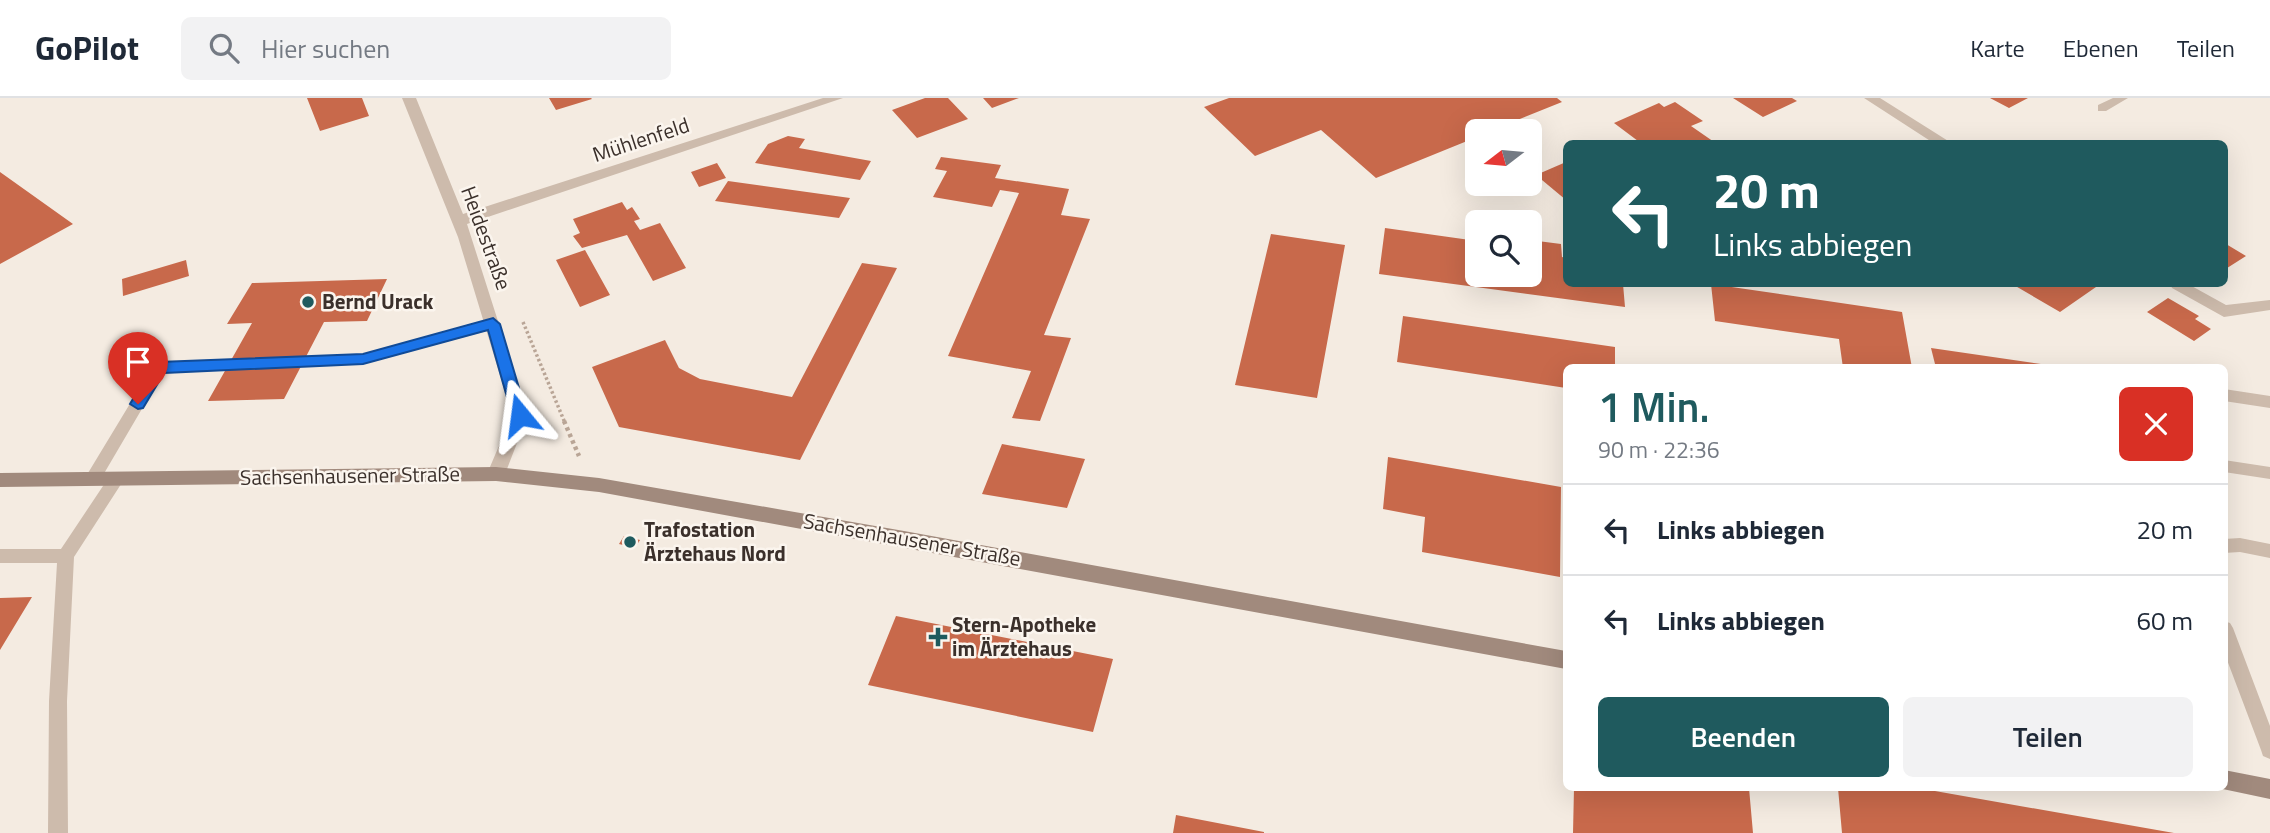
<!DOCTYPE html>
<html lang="de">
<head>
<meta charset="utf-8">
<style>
	:root { --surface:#fff; --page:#f2f2f3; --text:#1f2937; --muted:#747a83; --line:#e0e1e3; --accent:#1f5a5e }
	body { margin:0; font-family:"Titillium Web",sans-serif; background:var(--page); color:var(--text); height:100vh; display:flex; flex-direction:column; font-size:26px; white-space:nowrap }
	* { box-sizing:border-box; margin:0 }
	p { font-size:23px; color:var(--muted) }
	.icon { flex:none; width:38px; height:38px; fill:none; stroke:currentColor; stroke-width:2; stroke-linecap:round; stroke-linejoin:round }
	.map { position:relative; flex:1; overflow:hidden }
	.panel { position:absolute; left:1563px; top:266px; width:665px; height:427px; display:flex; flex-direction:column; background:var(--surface); border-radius:10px; box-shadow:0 7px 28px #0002 }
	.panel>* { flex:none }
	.top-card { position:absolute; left:1563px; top:42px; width:665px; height:147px; border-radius:10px; box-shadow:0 7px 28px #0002; background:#1f5a5e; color:#fff; overflow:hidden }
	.needle { width:46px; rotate:254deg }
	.controls { position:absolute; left:1465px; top:21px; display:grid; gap:14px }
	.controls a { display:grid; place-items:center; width:77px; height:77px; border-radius:10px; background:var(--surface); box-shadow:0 7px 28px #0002; font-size:35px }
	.pin { position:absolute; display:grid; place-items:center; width:60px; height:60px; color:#fff; margin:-72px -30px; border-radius:50% 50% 50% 0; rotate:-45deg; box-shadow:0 0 7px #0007 }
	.pin .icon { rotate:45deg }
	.me { position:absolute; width:77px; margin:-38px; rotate:344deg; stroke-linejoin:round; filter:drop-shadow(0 0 5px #0008) }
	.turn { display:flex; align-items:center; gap:24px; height:147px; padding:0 35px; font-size:32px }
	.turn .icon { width:91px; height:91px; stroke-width:2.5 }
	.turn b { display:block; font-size:49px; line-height:60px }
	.round { display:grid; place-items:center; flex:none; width:74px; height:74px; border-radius:10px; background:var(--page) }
	.headline { display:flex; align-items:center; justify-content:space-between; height:119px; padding:0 35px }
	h1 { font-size:42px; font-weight:600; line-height:52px; color:var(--accent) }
	.action { display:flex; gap:14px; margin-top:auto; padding:14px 35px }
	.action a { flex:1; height:80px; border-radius:10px; background:var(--accent); color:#fff; font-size:28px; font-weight:600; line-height:80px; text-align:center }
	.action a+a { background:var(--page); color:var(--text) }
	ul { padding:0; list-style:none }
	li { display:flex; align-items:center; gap:21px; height:91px; padding:0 35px; border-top:2px solid var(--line) }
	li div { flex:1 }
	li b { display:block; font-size:26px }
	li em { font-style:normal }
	header { display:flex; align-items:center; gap:42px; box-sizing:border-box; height:98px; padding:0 35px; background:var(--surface); border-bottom:2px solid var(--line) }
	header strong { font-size:33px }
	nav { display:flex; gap:38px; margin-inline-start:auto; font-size:24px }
	.search { width:490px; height:63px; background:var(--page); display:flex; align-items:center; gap:18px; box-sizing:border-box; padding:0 24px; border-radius:10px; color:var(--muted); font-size:26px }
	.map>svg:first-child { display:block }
</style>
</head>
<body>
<header>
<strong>GoPilot</strong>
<div class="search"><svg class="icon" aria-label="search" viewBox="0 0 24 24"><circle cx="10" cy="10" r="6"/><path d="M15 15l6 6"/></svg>Hier suchen</div>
<nav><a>Karte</a><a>Ebenen</a><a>Teilen</a></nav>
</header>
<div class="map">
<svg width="2270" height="735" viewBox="0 0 2270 735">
	<rect width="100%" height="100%" fill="#f4ebe1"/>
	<!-- building -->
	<path fill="#c8694b" d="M307,0h55l7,18 -49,15z
		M549,0h42l1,1 -36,11z
		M925,0h23l20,21 -51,19 -25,-28z
		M983,0h36l-27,10z
		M1229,0h328l5,4 -72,29h-13v6l-101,41 -55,-48 -66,26 -51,-49z
		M1733,0h59l5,3 -34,16z
		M1990,0h38l-19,10z
		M1675,4l28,19 -12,5 26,18h-75l-28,-21 45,-20 5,4z
		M788,38l17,3 -6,9 72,13 -11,19 -105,-17 13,-19z
		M941,59l60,8 -6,13 74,11 -8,26 29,4 -46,116 27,3 -31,83 -28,-3 19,-47 -83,-15 71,-163 -19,-3 -8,17 -59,-10 14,-26 -12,-2z
		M1566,64v38l-30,-25z
		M717,65l9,15 -27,9 -8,-15z
		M0,74l73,52 -73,40z
		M728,83l122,17 -11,20 -124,-17z
		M622,104l5,8 5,-3 8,12 -6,2 6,9 20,-7 26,45 -33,13 -26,-46 -45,13 -9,-12 7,-3 -7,-14z
		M1385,130l92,13v34h53v-35l31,4 1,13 4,1v26h57l2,23 -246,-33z
		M1271,136l74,11 -28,153 -82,-13z
		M2226,146l20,12 -22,14v-25z
		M585,152l25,45 -30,12 -24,-47z
		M186,162l3,16 -66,20 -1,-17z
		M862,165l35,5 -97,192 -181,-33 -27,-60 73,-27 14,28 21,11 92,18z
		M387,181l-20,42 -43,1 -40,77 -76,2 44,-78 -25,1 25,-41z
		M1711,186l191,28 10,56h-69l-4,-29 -124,-18z
		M2012,186h78l6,3 -36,25z
		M2168,200l31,18 -4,3 16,10 -17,12 -47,-29z
		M1403,218l212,31v21h-49v20l-169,-26z
		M1931,250l124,18v2h-119z
		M1002,346l83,15 -18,49 -85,-14z
		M1388,359l173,30 -1,90 -138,-25 3,-35 -42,-8z
		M624,438l16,4 -5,8 -16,-4z
		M32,499l-32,53v-52z
		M896,518l217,43 -20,73 -225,-47z
		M1574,690h175l4,45h-180z
		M1838,690h80l256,45h-332z
		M1176,717l88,17v1h-91z"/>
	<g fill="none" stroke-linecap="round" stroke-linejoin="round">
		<!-- path-far1 -->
		<path stroke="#b9a596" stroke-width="3.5" stroke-dasharray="2.5 2.5" stroke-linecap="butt" d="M523,224l42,101"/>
		<!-- path -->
		<path stroke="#b9a596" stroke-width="4.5" stroke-dasharray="3.5 3.5" stroke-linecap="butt" d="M564,323l15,35"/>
		<!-- service -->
		<path fill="#cdbbac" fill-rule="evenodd" d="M2113,0h15l-22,13h-8v-6z
			M493,221l7,5 -2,4 -135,36 -200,9 -64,109h-12l-2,-4 69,-114 209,-10z
			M2224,291l46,7v12l-46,-7z
			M2224,362l46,7v12l-46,-7z
			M117,374l6,2 2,4 -51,79 -7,144 1,132h-20l1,-132 8,-138h-57v-14h61l50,-75z
			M2240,440l30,6v14l-30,-6 -16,1v-14z
			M2224,523l6,2 3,5 37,98v33l-7,-3 -2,-6 -37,-98z"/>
		<!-- minor -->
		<path fill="#cdbbac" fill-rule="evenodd" d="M402,0h14l47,116 360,-116h20l-376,126 61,191 -23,59 -3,5h-12l-3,-5 25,-59 -54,-178z
			M1864,0h16l73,46h-18z
			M2170,186h18l38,21 44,-5v10l-46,7 -52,-29z"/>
		<!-- secondary -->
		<path fill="#a18a7d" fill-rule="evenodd" d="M496,369l103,11 305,53 662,120v18l-967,-177 -103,-11 -496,6v-14z
			M2224,672l46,9v20l-52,-11h6z"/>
	</g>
	<!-- route -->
	<path fill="#1a73e8" stroke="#114b97" stroke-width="2" d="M493,220l7,6 27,91 -7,6 -8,-6 -24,-85 -125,34 -199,9 -21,35 -5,1 -8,-5 24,-40 5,-2 204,-8z"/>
	<!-- markers -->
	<g fill="#1f5a5e" stroke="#fbf5ee" stroke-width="2.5">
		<circle cx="308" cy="204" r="7"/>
		<circle cx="630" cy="444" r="7"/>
		<path d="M934.5 528.5h7v7h7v7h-7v7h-7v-7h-7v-7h7z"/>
	</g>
	<g text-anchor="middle" stroke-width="5" stroke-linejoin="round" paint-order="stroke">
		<!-- street labels -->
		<g font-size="21" fill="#3b302b" stroke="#fbf5ee">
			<text transform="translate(641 42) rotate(-18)" y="7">Mühlenfeld</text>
			<text transform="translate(486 140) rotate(70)" y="7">Heidestraße</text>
			<text transform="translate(350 378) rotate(-1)" y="7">Sachsenhausener Straße</text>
			<text transform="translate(912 442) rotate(10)" y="7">Sachsenhausener Straße</text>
		</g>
		<!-- poi labels -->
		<g font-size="21" font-weight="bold" fill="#3b302b" stroke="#fbf5ee" text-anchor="start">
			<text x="322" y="211">Bernd Urack</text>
			<text x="644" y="439">Trafostation<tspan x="644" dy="24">Ärztehaus Nord</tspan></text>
			<text x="952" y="534">Stern-Apotheke<tspan x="952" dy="24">im Ärztehaus</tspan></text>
		</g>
	</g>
</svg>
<div class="controls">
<a><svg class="needle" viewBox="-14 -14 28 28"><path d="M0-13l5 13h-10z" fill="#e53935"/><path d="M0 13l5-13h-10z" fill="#747a83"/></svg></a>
<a><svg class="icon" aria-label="search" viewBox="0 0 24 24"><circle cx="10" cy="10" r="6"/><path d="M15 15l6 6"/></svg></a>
</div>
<div class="pin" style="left:138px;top:306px;background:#d93025"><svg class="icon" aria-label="arrive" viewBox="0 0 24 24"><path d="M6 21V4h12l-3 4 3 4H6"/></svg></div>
<svg class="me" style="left:520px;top:317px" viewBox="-20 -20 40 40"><path d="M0-17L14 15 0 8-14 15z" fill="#1a73e8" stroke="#fff" stroke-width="4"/></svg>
<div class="top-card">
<div class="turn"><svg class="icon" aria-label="left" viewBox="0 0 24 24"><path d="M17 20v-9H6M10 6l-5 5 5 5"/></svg><div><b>20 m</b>Links abbiegen</div></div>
</div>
<section class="panel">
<div class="headline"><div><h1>1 Min.</h1><p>90 m · 22:36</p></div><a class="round" style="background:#d93025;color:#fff"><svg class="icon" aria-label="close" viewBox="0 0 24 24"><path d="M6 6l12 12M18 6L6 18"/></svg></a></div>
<ul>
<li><svg class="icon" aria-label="left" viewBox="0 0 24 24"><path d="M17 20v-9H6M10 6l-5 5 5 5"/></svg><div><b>Links abbiegen</b></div><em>20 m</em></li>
<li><svg class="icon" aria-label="left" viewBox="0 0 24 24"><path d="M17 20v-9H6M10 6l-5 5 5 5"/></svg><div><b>Links abbiegen</b></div><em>60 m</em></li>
</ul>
<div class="action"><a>Beenden</a><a>Teilen</a></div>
</section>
</div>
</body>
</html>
